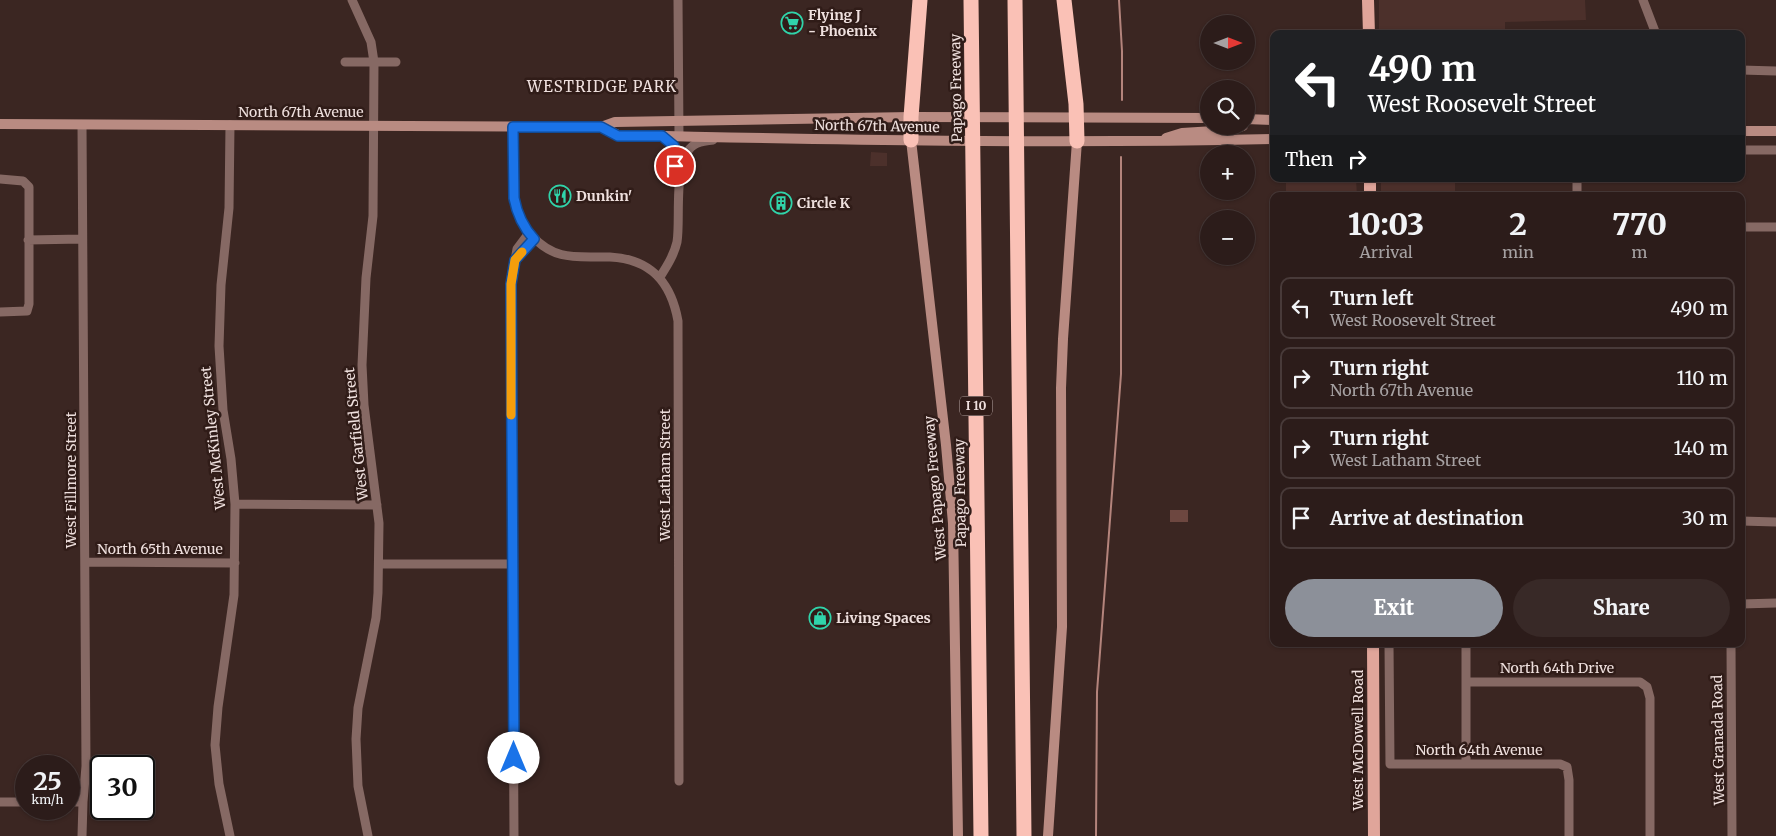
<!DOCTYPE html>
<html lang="en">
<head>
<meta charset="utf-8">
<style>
	:root { --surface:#2c1c1a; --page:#382927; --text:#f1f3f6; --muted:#a6a1a2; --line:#483a39; --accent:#8c9099 }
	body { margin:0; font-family:Merriweather,serif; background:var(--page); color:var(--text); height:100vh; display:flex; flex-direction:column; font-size:19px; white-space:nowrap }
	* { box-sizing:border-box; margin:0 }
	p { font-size:16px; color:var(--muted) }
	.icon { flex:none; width:28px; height:28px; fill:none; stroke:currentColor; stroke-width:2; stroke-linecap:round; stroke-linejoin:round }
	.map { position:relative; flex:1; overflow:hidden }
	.side { position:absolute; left:1270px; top:192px; width:475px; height:455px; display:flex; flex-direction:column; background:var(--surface); border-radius:10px; box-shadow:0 1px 4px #0004,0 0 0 1px var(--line) }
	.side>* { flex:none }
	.top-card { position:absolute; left:1270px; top:30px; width:475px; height:152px; border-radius:10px; box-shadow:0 1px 4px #0004,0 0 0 1px var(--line); background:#202124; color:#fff; overflow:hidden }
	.needle { width:32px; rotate:90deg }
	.buttons { position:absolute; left:1200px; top:15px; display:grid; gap:10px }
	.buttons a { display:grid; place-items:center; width:55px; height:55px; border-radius:50%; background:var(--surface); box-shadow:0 1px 4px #0004,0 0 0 1px var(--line); font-size:25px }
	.speed { position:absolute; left:15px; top:755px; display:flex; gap:10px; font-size:25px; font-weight:700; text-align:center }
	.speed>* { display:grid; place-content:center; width:65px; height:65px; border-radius:50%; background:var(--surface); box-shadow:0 1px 4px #0004,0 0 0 1px var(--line); line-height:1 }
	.speed small { font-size:12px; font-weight:400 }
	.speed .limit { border:2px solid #111; border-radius:8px; background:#fff; color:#111 }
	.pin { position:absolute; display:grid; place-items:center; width:42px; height:42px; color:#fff; margin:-21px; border:2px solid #fff; border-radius:50%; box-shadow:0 1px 5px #0007 }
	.me { position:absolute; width:55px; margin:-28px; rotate:0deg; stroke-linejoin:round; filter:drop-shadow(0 0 4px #0008) }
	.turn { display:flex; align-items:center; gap:18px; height:105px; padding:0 15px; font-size:22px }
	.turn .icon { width:65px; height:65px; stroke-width:2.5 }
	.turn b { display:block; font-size:35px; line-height:42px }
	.then { display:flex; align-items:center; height:48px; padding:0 15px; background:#0003; gap:10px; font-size:19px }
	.eta { display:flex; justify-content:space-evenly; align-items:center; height:85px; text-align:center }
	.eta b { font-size:30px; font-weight:800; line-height:35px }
	.cta { display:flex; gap:10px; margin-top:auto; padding:10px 15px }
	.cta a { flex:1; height:58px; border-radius:30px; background:var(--accent); color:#fff; font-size:20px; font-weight:800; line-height:58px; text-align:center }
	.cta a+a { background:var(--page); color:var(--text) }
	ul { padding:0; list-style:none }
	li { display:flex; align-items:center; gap:15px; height:62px; margin:0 10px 8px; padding:0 5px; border:2px solid var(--line); border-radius:10px }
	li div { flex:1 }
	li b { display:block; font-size:19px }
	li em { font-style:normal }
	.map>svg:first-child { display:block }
</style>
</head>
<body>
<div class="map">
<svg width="1776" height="836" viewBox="0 0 1776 836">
	<rect width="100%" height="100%" fill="#3b2622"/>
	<!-- built -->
	<path fill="#4c302b" d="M1379,0h206l1,20 -81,2v12h-126z
		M871,152l16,1v13h-17z
		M1286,179h70l1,17h-71z
		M1381,179h74v17h-74z"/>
	<!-- green -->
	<path fill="#6d4740" d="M1170,510h18v12h-18z"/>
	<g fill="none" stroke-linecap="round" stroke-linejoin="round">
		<!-- stream -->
		<path stroke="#b4847c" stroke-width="2" d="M1119,0l3,51v49
			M1096,836l1,-144 24,-318v-217"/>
		<!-- minor -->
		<path stroke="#866964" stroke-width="9" d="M352,0l19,42 3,20 -1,154 -7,62 -4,87 2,40 15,118 -1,70 -2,25 -18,90 -2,31 2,47 10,50
			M678,0l1,136
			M1643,0l13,34
			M345,62h51
			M1741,70l35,1
			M82,125l4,641 -3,36 -1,34
			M230,125l-1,83 -8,77 -2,61 4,64 8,49 4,45 -1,91 -16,112 -3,38 4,39 11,52
			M513,127l1,71c3,15 8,27 18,38 24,26 46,20 78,21 41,2 61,25 68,64l1,460
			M662,136l12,10 1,21 5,10
			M1741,150h35
			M0,179l23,2 6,6v117l-2,7 -27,1
			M1577,179v17
			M1741,227h35
			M28,240l54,-1
			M518,256l16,-17
			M660,277c7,-11 14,-22 17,-35 4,-23 -5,-83 17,-97 5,-4 13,-4 19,-5
			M235,504l142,1
			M1741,521l35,1
			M85,562l150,1
			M379,564h133
			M1741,604l35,-1
			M1389,644l1,120h170l7,3 2,13v56
			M1466,644v120
			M1731,644l1,192
			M1466,682h174l7,5 3,11v138
			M0,802h26
			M69,802h14
			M514,836l-3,-552 6,-35 12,-16"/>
		<!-- secondary -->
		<path stroke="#b98b82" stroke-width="10" d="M1246,119l28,1
			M0,124l601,3 14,-5 296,-5 298,1
			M601,127l17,8c219,5 437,9 656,4
			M1741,131h35
			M1166,138l16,-5 48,-3 13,-4
			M911,140l35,305 7,78 5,313
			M1048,836l14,-209 -1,-239 2,-49 14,-198"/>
		<!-- primary -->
		<path stroke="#e0a59a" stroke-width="12" d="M1368,0l1,34
			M1370,179v17
			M1373,644l1,192"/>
		<!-- motorway -->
		<path stroke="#fac1b6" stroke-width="15" d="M971,0l10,836
			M1015,0l9,836
			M1064,0l12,104 1,37
			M911,140v-23l9,-117"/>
	</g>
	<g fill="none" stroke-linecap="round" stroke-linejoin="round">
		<!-- route casing -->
		<g stroke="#114b97" stroke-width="12">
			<path id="route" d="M514,758l-3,-474 4,-24 19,-21c-11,-12 -17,-25 -20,-41l-1,-71h88l17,9h44l12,10 1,20"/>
		</g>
		<!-- route -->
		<use href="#route" stroke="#1a73e8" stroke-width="9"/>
		<!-- slow -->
		<path stroke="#f59e0b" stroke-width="9" d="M511,415v-131l4,-24 7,-8"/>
	</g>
	<!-- icons -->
	<defs>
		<g id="supermarket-ring" transform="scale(1.125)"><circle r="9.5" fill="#301c18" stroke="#30d4aa" stroke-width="1.5"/><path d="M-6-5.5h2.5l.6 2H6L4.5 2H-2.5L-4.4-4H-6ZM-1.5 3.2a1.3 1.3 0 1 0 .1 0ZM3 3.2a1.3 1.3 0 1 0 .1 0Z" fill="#30d4aa"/></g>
		<g id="restaurant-ring" transform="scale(1.125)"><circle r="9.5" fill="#301c18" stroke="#30d4aa" stroke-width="1.5"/><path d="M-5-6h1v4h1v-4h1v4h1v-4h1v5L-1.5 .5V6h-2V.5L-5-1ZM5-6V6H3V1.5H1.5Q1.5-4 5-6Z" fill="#30d4aa"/></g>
		<g id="building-ring" transform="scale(1.125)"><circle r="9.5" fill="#301c18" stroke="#30d4aa" stroke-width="1.5"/><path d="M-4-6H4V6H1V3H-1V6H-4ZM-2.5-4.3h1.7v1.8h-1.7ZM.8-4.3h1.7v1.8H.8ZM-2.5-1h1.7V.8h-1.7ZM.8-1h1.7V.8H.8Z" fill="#30d4aa"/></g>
		<g id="shop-ring" transform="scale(1.125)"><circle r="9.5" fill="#301c18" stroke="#30d4aa" stroke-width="1.5"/><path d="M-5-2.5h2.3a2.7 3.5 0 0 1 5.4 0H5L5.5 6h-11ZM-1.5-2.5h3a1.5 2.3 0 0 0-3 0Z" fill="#30d4aa"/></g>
	</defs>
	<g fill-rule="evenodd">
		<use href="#supermarket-ring" x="792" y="23"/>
		<use href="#restaurant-ring" x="560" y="196"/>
		<use href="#building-ring" x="781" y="203"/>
		<use href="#shop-ring" x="820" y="618"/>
	</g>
	<g text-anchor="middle" stroke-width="5" stroke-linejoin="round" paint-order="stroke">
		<!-- shield labels -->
		<rect fill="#301c18" stroke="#b6a5a3" stroke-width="1" x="960" y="396.5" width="32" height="19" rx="4"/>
		<g font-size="12" font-weight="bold" fill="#efe0de">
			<text x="976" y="410">I 10</text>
		</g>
		<!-- poi labels -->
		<g font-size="14" font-weight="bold" fill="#efe0de" stroke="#301c18" text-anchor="start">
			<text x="808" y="20">Flying J<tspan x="808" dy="16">- Phoenix</tspan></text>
			<text x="576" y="201">Dunkin'</text>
			<text x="797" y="208">Circle K</text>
			<text x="836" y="623">Living Spaces</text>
		</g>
		<!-- street labels -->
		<g font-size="14" fill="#efe0de" stroke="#301c18">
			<text transform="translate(956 88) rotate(-91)" y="5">Papago Freeway</text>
			<text x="301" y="117">North 67th Avenue</text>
			<text transform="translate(877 126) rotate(1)" y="5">North 67th Avenue</text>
			<text transform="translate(356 434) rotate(-96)" y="5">West Garfield Street</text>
			<text transform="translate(213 438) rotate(-96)" y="5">West McKinley Street</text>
			<text transform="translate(665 475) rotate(-90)" y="5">West Latham Street</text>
			<text transform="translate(71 480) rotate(-90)" y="5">West Fillmore Street</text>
			<text transform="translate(935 488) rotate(-95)" y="5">West Papago Freeway</text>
			<text transform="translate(960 493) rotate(-91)" y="5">Papago Freeway</text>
			<text x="160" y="554">North 65th Avenue</text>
			<text x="1557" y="673">North 64th Drive</text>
			<text transform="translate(1358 740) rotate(-90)" y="5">West McDowell Road</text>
			<text transform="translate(1718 740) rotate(-91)" y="5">West Granada Road</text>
			<text x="1479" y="755">North 64th Avenue</text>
		</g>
		<!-- neighbourhood labels -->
		<g font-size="15" letter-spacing="1" fill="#efe0de" stroke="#301c18">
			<text x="602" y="92">WESTRIDGE PARK</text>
		</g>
	</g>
</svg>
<div class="buttons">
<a><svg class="needle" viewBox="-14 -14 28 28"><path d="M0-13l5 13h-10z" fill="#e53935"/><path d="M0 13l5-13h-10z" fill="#a6a1a2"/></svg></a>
<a><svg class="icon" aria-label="search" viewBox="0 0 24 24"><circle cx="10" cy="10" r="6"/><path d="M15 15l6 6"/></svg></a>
<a>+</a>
<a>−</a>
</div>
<div class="speed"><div>25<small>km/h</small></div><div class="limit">30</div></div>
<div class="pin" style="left:675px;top:166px;background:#d93025"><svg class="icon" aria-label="arrive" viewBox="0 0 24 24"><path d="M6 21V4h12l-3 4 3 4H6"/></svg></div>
<svg class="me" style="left:514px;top:758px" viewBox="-20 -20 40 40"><circle r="19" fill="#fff"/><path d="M0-13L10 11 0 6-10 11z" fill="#1a73e8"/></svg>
<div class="top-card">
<div class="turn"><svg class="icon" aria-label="left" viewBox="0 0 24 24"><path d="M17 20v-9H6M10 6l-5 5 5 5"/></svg><div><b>490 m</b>West Roosevelt Street</div></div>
<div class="then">Then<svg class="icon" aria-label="right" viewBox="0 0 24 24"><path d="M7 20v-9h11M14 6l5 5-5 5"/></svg></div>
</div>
<section class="side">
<div class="eta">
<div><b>10:03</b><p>Arrival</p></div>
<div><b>2</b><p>min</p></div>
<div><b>770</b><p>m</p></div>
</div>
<ul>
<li><svg class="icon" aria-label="left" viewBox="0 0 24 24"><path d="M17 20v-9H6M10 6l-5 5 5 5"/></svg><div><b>Turn left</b><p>West Roosevelt Street</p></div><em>490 m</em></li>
<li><svg class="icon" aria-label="right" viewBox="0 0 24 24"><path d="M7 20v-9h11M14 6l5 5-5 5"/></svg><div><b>Turn right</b><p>North 67th Avenue</p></div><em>110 m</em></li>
<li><svg class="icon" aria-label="right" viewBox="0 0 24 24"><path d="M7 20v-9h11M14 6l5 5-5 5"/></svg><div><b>Turn right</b><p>West Latham Street</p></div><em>140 m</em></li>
<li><svg class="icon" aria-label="arrive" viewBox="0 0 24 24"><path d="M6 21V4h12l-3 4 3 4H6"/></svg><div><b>Arrive at destination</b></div><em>30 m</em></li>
</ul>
<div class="cta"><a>Exit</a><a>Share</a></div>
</section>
</div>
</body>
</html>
